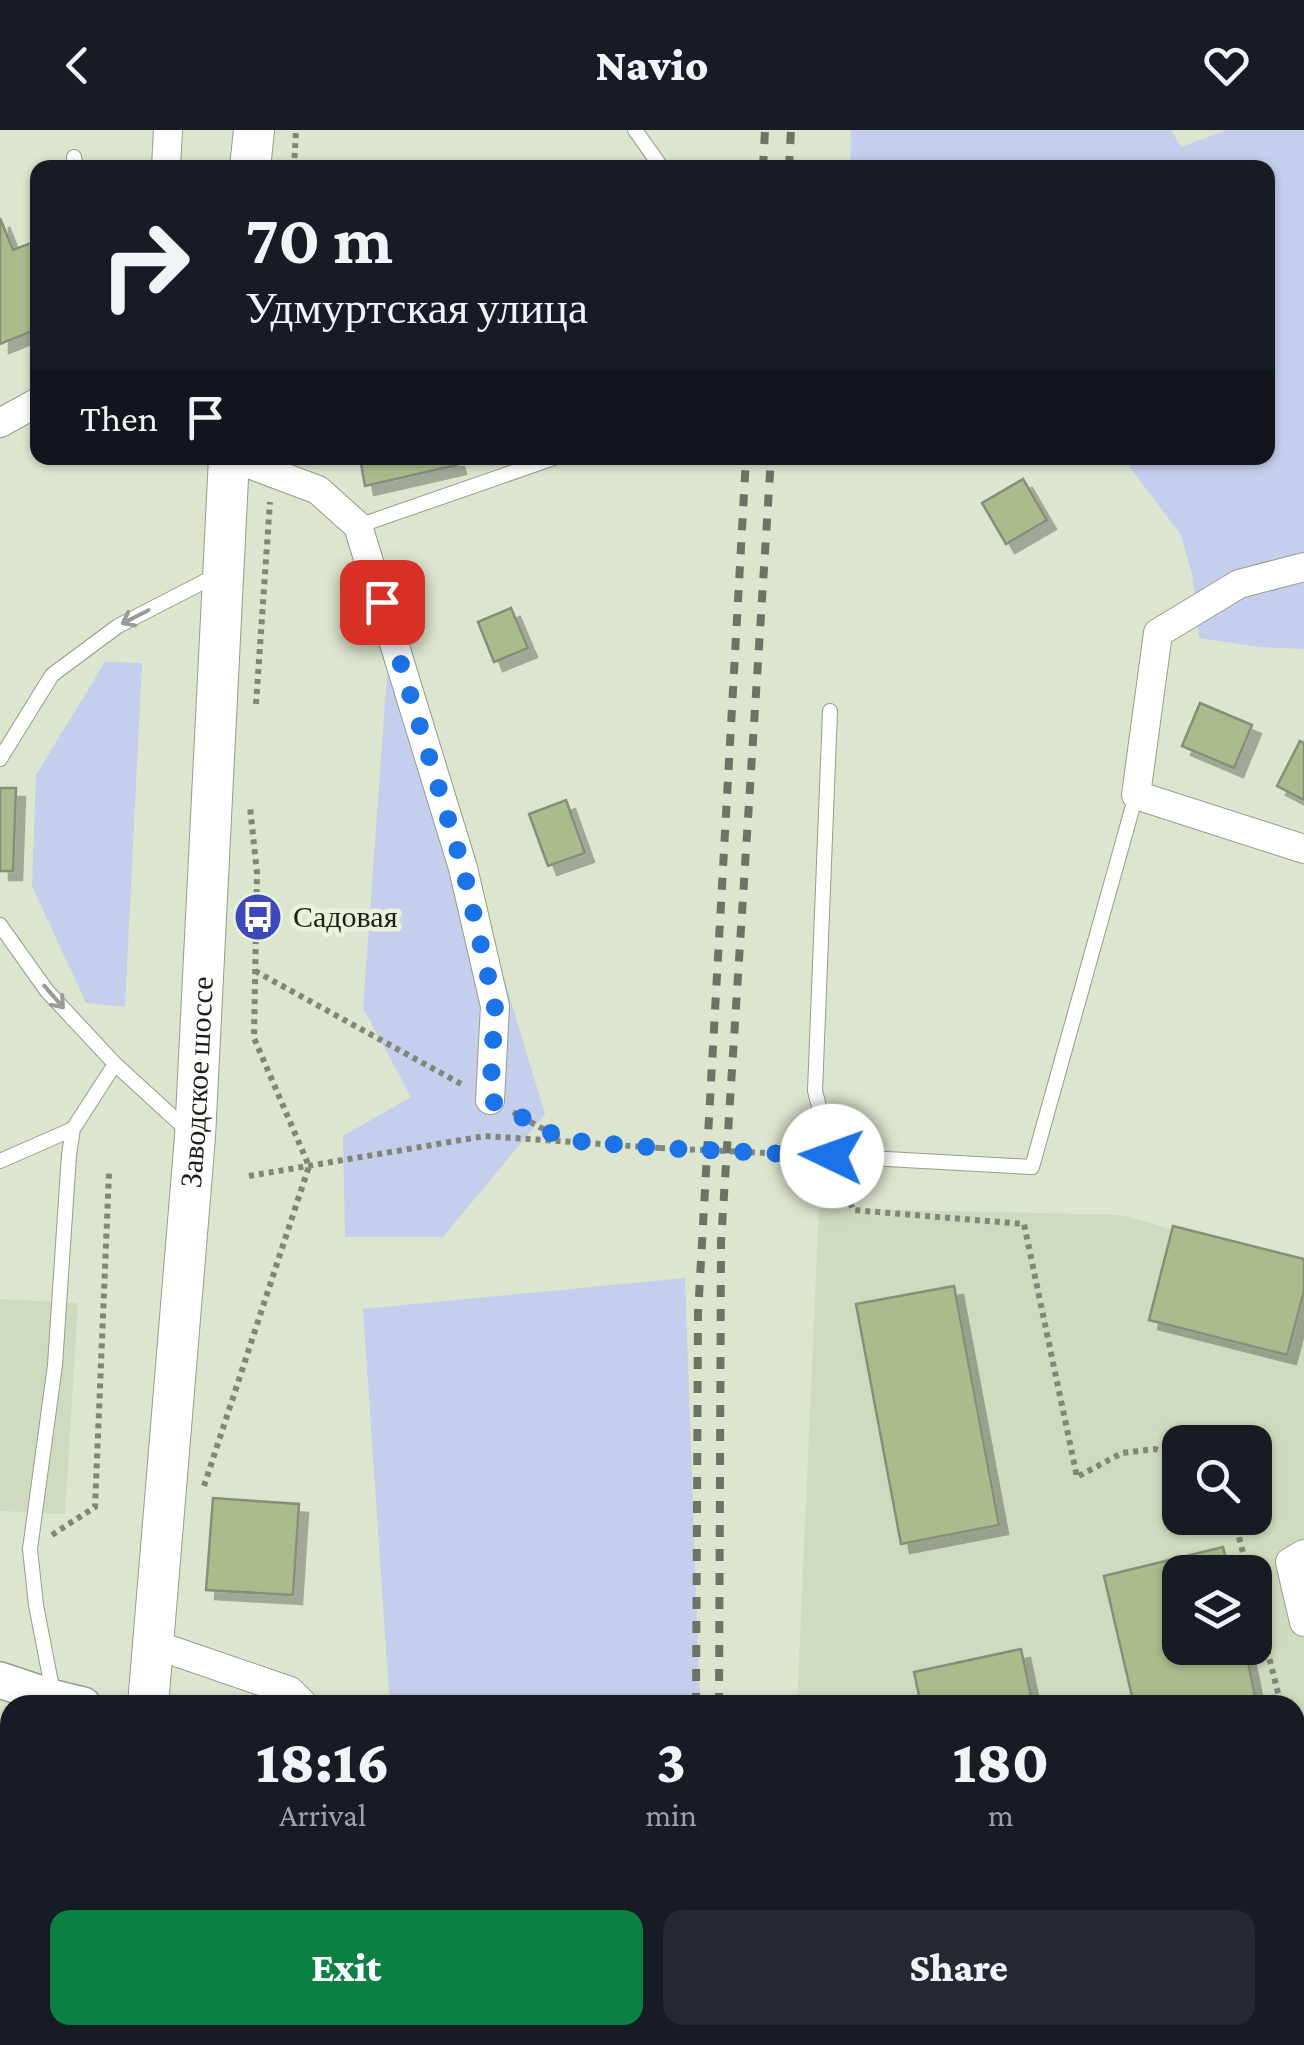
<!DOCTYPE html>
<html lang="en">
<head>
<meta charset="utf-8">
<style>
	:root { --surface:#171b24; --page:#242831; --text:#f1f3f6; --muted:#9ea1a6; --accent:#0b8043 }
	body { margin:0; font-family:"Crimson Pro",serif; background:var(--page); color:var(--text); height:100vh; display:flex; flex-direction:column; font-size:38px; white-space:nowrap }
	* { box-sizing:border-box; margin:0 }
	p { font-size:32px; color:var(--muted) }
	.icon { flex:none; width:55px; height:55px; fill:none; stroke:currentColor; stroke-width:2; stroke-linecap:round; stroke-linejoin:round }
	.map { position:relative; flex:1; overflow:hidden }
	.side { position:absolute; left:0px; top:1565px; width:1305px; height:350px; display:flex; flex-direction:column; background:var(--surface); border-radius:30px 30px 0 0; box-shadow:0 2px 8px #0004 }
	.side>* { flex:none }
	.banner { position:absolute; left:30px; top:30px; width:1245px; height:305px; border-radius:20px; box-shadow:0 2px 8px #0004; background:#171b24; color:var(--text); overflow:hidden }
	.tools { position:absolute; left:1162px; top:1295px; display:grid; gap:20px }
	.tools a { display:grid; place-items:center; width:110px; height:110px; border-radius:20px; background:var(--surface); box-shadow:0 2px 8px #0004; font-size:50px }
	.pin { position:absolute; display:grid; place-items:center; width:85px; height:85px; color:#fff; margin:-42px; border-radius:20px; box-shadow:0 5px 15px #0006 }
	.me { position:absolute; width:110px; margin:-55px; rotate:273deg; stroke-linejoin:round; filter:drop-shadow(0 0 8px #0008) }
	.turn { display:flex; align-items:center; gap:35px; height:210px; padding:0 50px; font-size:45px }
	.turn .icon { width:130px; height:130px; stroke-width:2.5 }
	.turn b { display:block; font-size:70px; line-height:85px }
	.then { display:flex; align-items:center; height:95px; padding:0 50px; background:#0003; gap:20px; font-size:38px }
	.eta { display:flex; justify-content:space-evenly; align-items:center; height:170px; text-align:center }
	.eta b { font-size:60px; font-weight:800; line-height:70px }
	.primary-button { display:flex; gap:20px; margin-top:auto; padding:20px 50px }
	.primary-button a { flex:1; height:115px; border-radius:20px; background:var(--accent); color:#fff; font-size:40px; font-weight:800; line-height:115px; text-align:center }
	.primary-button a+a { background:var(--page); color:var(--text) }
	header { display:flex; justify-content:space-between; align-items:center; height:130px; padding:0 50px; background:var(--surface); font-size:45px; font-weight:800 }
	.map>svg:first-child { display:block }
</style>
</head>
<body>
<header><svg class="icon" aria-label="back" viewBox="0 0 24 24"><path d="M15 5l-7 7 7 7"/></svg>Navio<svg class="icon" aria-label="heart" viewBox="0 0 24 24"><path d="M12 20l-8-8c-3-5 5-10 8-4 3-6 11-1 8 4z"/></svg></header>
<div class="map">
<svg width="1304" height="1915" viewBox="0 0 1304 1915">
	<defs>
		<filter id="shadow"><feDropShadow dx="9" dy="9" stdDeviation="0" flood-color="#0004"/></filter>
	</defs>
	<rect width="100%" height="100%" fill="#dce5ce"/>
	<!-- built -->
	<path fill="#cfdbbe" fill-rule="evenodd" d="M819,1078l302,7 183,52v778h-511v-10h502v-330h-498zM1180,1312h75v76h-75zM1180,1442h75v76h-75z
		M0,1169l78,4 -13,211 -65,-3z"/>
	<!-- green -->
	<path fill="#c5ceec" d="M851,0h320l10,17 46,-17h77v519l-44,-2 -61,-9 -6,-60 -12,-43 -58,-77h145v-290h-418z
		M392,477l153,507 -102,123h-98l-2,-101 68,-39 -48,-89z
		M105,532l37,1 -17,344 -39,-4 -54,-117 4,-111z
		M685,1148l15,427h-306l-5,-12 -26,-384z"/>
	<!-- building -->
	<path fill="#aabc8c" stroke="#878f7a" stroke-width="2.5" filter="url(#shadow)" d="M0,88l13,32 23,-9 2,4v84l-38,15z
		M360,328h95l2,7 -92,21z
		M1023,349l24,41 -41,24 -24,-41z
		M511,478l17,40 -34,14 -16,-40z
		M1200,573l52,22 -18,43 -52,-22z
		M1300,611l4,2v57l-27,-14z
		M0,658h16l-3,83h-13z
		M566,670l19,53 -37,13 -19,-52z
		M1173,1096l131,33v32l-17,64 -138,-35z
		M954,1156l45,239 -98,19 -45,-240z
		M213,1368l86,6 -6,91 -87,-5z
		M1223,1417l6,25h-49v76h65l12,57h-123l-30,-129z
		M1021,1519l12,56h-112l-7,-33z
		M1295,1750l9,42v123h-90l-2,-10h83z
		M992,1905h112l-46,10h-64z"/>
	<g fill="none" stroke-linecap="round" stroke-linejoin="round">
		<!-- service casing -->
		<g stroke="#969e89" stroke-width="16">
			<path id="service" d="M635,0l27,38
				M74,27l2,11
				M358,396l196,-68
				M830,581l-15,380 17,65 200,11 104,-372
				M0,629l52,-84 66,-49 99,-51
				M0,795l47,66 68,73 72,66
				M0,1031l73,-32
				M53,1563l-17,-88 -6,-56 25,-184 14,-210 4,-26 42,-65"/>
		</g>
		<!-- minor casing -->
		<g stroke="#969e89" stroke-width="30">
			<path id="minor" d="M166,38l2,-38
				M0,293l38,-21
				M233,328l85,32 40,36 105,342 32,138 -5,94
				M1304,437l-65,17 -81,49 -22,162 168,54
				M1304,1424l-14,8 14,60
				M153,1514l137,47 14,14
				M599,1905l1,10"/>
		</g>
		<!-- tertiary casing -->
		<g stroke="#969e89" stroke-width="38">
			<path id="tertiary" d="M0,1550l54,18 29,7"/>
		</g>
		<!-- secondary casing -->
		<g stroke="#969e89" stroke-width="42">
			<g id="secondary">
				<path d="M250,38l4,-38"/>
				<path id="s1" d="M148,1575l47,-568 34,-679"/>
				<path d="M120,1915l1,-10"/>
			</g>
		</g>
		<!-- path -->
		<path stroke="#818777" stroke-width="6" stroke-dasharray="5 5" stroke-linecap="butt" d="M294,38l2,-38
			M256,574l14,-202
			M255,841l208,114
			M513,982l46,26
			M839,1045l14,35 171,14 53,253 45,-24 33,-4 25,8
			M249,1046l236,-40 175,12
			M204,1356l105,-320 -55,-128 3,-165 -7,-66
			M1234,1388l14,54
			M52,1405l43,-28 14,-334
			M1255,1471l26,104
			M1295,1632l9,36"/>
		<!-- service -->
		<use href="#service" stroke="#fff" stroke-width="14"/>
		<!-- minor -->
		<use href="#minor" stroke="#fff" stroke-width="28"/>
		<!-- tertiary -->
		<use href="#tertiary" stroke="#fff" stroke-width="35"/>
		<!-- secondary -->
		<use href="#secondary" stroke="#fff" stroke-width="40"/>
		<!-- rail -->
		<path stroke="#6e7465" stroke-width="8" stroke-dasharray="12 12" stroke-linecap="butt" d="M763,38l2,-38
			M789,38l2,-38
			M696,1575l2,-391 48,-856
			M719,1575l2,-463 50,-784
			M722,1905v10
			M694,1915v-10"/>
		<!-- path-bridge -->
		<path stroke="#818777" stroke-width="6" stroke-dasharray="5 5" stroke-linecap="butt" d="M660,1018l172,8"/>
	</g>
	<!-- one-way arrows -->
	<defs><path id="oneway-shaft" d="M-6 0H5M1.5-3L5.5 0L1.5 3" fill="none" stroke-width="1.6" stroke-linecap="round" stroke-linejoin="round" transform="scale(2.5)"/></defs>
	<g stroke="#999b97">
		<use href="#oneway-shaft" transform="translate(135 487) rotate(153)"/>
		<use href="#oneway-shaft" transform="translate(54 867) rotate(49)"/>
	</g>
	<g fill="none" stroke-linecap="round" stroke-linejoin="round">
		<!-- route -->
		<path stroke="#1a73e8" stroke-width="18" stroke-dasharray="0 32.4" d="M382,472l81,266 32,138 -5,94 74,40 96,8 172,8"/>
	</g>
	<!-- icons -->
	<defs>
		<g id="bus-disc" transform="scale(2.5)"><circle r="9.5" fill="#3d48bc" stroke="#e9f3db"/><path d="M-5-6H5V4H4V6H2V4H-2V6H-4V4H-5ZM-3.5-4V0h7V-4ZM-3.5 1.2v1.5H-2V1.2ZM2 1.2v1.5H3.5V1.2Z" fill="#fff"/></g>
	</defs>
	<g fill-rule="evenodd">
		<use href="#bus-disc" x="258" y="787"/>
	</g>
	<g text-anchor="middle" stroke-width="9" stroke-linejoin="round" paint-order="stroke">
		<!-- poi labels -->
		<g font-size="30" fill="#1d2018" stroke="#e9f3db" text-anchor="start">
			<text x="293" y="797">Садовая</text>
		</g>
		<!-- street labels -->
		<g font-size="30" fill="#1d2018" stroke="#e9f3db">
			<text dy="10" stroke="none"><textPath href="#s1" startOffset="625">Заводское шоссе</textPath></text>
		</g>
	</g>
</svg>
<div class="tools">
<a><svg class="icon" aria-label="search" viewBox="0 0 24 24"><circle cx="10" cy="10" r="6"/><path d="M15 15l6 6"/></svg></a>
<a><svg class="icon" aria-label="layers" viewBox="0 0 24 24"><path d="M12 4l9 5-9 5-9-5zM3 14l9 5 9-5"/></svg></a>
</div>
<div class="pin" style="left:382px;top:472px;background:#d93025"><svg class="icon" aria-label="arrive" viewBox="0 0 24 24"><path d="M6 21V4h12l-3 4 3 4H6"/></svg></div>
<svg class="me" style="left:832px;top:1026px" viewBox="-20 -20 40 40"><circle r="19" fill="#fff"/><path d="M0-13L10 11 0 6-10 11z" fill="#1a73e8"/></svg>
<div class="banner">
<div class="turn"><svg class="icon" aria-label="right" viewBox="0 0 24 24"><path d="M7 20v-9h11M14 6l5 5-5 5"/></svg><div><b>70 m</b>Удмуртская улица</div></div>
<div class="then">Then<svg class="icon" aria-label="arrive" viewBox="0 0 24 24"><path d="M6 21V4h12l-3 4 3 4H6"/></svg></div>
</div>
<section class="side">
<div class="eta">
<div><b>18:16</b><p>Arrival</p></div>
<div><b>3</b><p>min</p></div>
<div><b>180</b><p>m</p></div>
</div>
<div class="primary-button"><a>Exit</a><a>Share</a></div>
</section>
</div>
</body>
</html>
